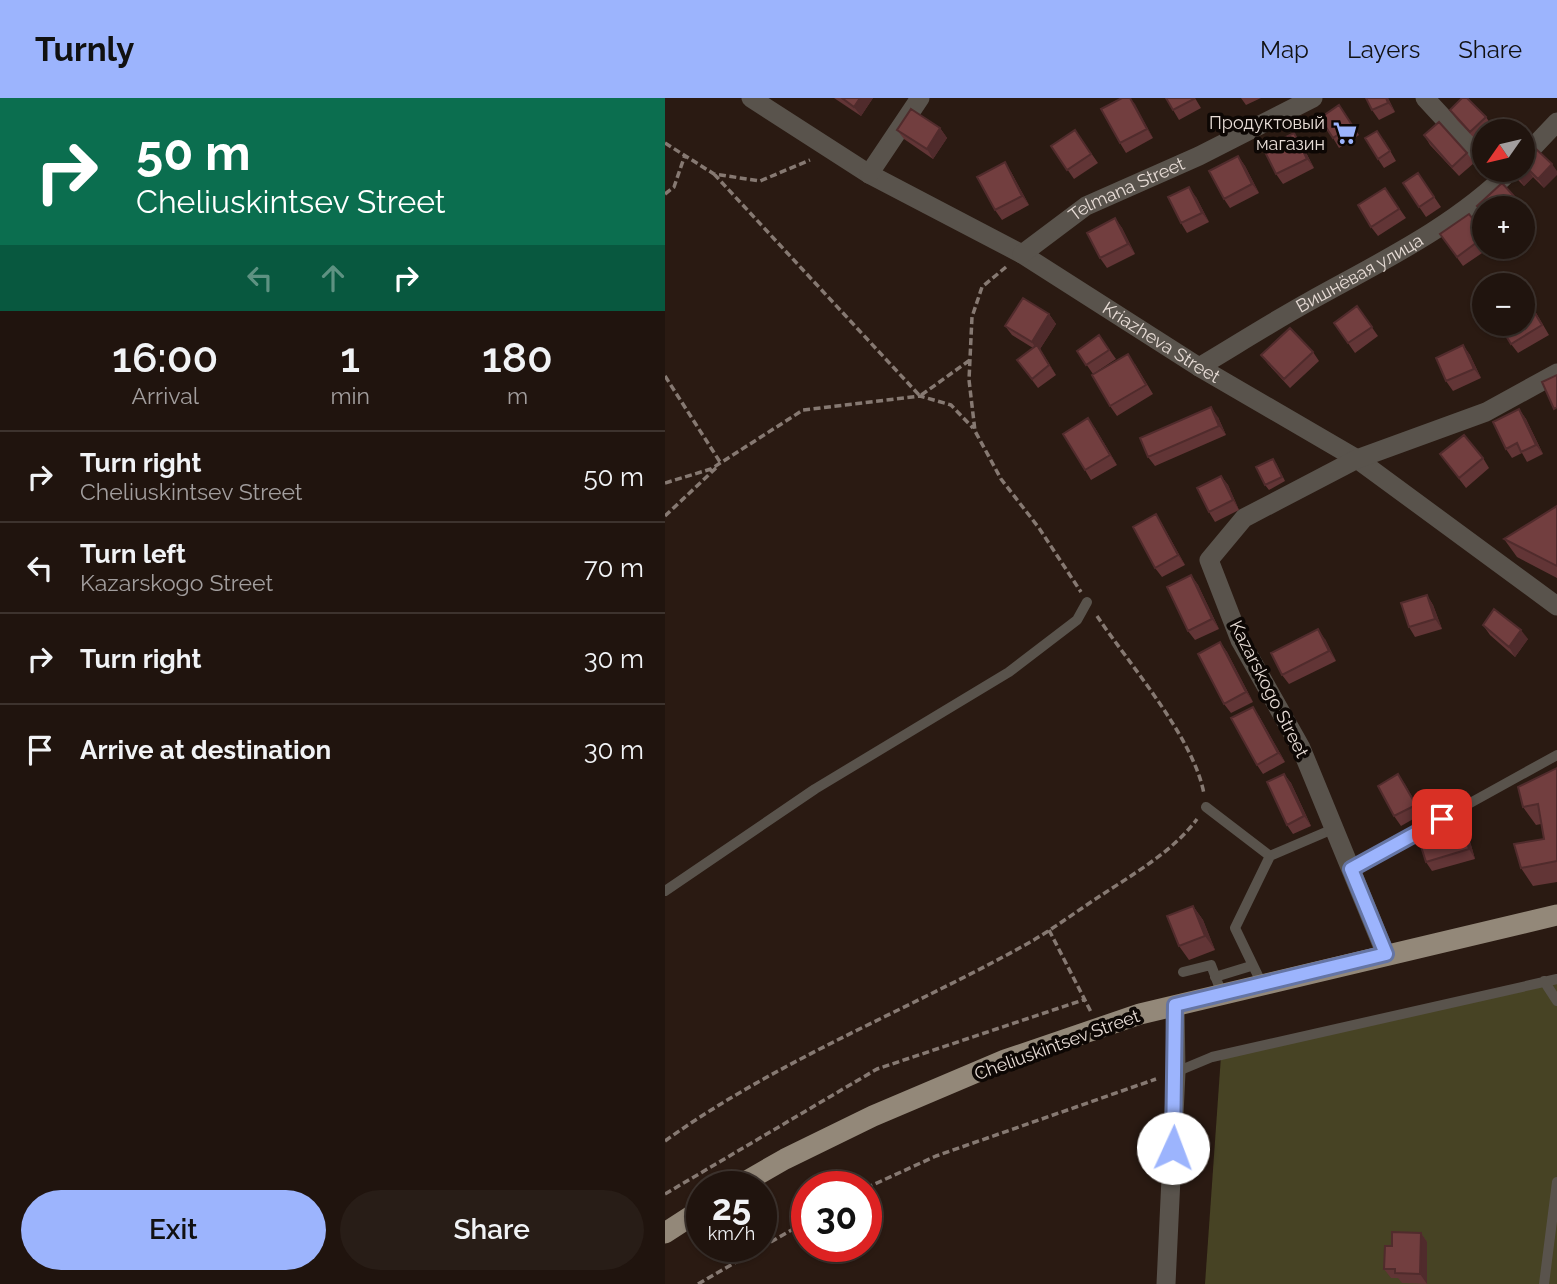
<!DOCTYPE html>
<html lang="en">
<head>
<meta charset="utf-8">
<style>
	:root { --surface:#20140e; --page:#281d17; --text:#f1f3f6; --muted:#a29e9e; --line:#3d332e; --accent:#9cb4fd }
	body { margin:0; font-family:Raleway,sans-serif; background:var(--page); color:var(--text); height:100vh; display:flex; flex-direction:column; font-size:26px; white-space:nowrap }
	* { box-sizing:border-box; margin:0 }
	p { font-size:23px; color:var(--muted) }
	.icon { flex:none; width:38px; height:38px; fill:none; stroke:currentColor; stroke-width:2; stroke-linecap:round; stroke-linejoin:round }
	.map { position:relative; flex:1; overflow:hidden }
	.details { display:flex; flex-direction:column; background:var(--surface); width:665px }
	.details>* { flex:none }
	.guide { background:#0b6e4f; color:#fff; overflow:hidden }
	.needle { width:46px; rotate:236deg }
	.controls { position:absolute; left:807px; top:21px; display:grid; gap:14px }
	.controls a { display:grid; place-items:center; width:63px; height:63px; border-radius:50%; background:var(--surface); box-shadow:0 2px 5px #0004,0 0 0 2px var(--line); font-size:35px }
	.speed { position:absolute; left:21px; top:1073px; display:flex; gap:14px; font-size:35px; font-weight:700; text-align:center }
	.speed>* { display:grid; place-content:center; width:91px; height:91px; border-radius:50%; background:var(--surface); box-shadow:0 2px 5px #0004,0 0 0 2px var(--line); line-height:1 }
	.speed small { font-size:18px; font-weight:400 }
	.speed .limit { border:10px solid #d22; background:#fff; color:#111 }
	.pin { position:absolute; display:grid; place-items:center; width:60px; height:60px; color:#fff; margin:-30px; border-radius:14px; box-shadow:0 4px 10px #0006 }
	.me { position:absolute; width:77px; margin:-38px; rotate:2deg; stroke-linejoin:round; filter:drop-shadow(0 0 5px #0008) }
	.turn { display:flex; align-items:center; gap:24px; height:147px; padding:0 21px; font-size:32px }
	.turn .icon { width:91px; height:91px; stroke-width:2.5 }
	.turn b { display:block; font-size:49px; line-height:60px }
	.lanes { display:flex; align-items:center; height:66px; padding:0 21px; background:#0003; justify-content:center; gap:35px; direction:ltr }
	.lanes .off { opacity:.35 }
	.eta { display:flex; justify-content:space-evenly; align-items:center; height:119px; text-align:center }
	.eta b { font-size:42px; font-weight:600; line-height:49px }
	.action { display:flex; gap:14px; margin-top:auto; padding:14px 21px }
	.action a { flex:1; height:80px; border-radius:42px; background:var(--accent); color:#111; font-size:28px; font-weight:600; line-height:80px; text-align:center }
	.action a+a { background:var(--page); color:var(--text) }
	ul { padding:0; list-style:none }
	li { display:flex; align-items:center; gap:21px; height:91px; padding:0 21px; border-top:2px solid var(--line) }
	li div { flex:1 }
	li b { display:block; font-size:26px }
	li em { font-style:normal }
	header { display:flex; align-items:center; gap:42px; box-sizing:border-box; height:98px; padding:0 35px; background:var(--accent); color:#111 }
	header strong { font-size:33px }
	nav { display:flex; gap:38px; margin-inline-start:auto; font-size:24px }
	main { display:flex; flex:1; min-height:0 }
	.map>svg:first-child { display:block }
</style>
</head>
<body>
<header>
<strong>Turnly</strong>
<nav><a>Map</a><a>Layers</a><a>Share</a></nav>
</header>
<main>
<section class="details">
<div class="guide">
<div class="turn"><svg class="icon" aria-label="right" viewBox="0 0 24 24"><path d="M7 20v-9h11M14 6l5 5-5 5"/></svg><div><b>50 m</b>Cheliuskintsev Street</div></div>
<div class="lanes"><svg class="icon off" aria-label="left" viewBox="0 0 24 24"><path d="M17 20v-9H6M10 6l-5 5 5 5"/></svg><svg class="icon off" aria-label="ahead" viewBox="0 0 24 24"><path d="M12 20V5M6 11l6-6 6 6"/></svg><svg class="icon" aria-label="right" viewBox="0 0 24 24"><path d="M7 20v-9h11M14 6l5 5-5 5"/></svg></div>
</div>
<div class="eta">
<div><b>16:00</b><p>Arrival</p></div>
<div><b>1</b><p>min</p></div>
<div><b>180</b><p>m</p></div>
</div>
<ul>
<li><svg class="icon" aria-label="right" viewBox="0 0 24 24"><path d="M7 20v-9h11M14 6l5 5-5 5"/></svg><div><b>Turn right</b><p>Cheliuskintsev Street</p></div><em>50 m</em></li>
<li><svg class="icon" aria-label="left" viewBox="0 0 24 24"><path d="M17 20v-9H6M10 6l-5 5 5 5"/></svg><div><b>Turn left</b><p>Kazarskogo Street</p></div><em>70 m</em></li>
<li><svg class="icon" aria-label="right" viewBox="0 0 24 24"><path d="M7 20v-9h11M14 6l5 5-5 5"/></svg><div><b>Turn right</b></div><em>30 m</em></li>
<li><svg class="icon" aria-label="arrive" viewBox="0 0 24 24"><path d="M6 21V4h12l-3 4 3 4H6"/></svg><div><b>Arrive at destination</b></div><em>30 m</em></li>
</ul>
<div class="action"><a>Exit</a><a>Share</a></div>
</section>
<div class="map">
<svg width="892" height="1186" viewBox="0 0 892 1186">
	<rect width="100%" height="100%" fill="#2a1a12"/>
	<!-- garden -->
	<path fill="#474324" d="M892,880v306h-352l16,-228z"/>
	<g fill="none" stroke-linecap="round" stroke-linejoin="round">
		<!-- path -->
		<path stroke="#867972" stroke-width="3.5" stroke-dasharray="7 3.5" stroke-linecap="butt" d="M0,45l49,31 46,7 50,-21
			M49,76l206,222 50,-36
			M0,96l9,-7 11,-32
			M341,169l-24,20 -10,30 -3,63 6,51 26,48 38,49 42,64
			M0,278l55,86
			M0,385l46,-14 92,-59 117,-14 31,9 22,23
			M0,418l51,-48
			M432,518c32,48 97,122 107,178
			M384,832l42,82
			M0,1043c111,-80 241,-130 360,-196 25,-14 48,-31 72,-47 33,-22 76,-46 100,-79
			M201,1090l70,-32 220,-77
			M0,1096l212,-125 209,-70
			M33,1186l109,-63"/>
		<!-- lane -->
		<path stroke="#59534c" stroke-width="10" d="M541,709l64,49 63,-27
			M686,771l206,-114
			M0,793l150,-102 194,-117 68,-52 10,-18
			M518,874l28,-7 11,29
			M550,879l36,-11
			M879,883l13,20
			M597,886l-27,-56 35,-72
			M511,974l36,-15 345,-78
			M879,1186l13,-102"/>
		<!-- street -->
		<g stroke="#59534c" stroke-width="19">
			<path id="s1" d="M86,0l118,76 153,80 177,113 158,92 200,147"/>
			<path d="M760,0l59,64"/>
			<path d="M858,60l34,-36"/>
			<path d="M204,76l51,-76"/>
			<path id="s2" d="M357,156l64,-48 113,-50 114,-58"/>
			<path id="s3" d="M534,269c37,-22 73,-45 111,-66 70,-39 144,-74 201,-131"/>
			<path d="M721,857l-85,-207 -61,-108 -31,-80 35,-42 113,-59 129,-47 71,-39"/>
			<path d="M501,1186l10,-212 -1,-67"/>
		</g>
		<!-- primary -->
		<path stroke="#938879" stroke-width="21" d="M73,1088l47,-27 88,-43 132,-56 135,-46 417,-99
			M0,1135l37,-24"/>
	</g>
	<!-- wall -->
	<path fill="#623536" d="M169,0h39l-12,18z
		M465,0l23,40 -27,15 -6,-10z
		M501,0h29l6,10 -22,12z
		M576,0h20l-15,7z
		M701,0h22l7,14 -16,8 -7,-10z
		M785,12l36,7 6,9 -5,5h-3v4l-7,6 -20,-21z
		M681,17l13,20 -20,13 -6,-10z
		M275,30l7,10 -14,21 -29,-20 -7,-9z
		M410,32l23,33 -24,16 -23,-33z
		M759,37l43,18 7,10 -15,13 -29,-31z
		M719,42l12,21 -12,7 -6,-9z
		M636,45l13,25 -31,16 -7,-10z
		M870,50l9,40 -11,-11 -9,9 -5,-5 -7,-9z
		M573,58l7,10 14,27 -29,15 -6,-9z
		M346,74l18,33 -27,15 -7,-10z
		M753,75l23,34 -15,10 -23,-34z
		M720,90l21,30 -28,18 -7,-9z
		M531,99l13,25 -22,11 -6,-10z
		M857,107l7,9 -6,6v-12h-39v7l-7,-9z
		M450,120l7,10 13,26 -28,14 -7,-10z
		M775,136h44v13h7l-28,19z
		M692,208l21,30 -23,17 -21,-30z
		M870,213l14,24 -31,18 -7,-9z
		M384,216l7,10 -16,25 16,26 -18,13 -21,-28 16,-12 -21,-13 -7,-9z
		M434,237l17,24 -23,15 -16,-23z
		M798,247l7,10 11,23 -28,13 -7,-10z
		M648,254l6,9 -29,27 -22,-24 -7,-9z
		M470,266l18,30 -36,22 -7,-10z
		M854,311l7,10 17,35 -16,8 -5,-9 -10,5 -6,-9z
		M553,319l8,18 -71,31 -7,-9z
		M430,330l22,37 -26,15 -6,-10z
		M775,356l43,4 6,10 -23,20z
		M611,365l9,18 -16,9 -4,-5z
		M556,378l7,9 11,25 -24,12 -6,-10z
		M892,408v72l-40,-21 -13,-18z
		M491,416l6,10 23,41 -23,12 -7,-9z
		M526,477l7,10 21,44 -24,11 -7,-9z
		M762,497l6,10 9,24 -27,8 -6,-10z
		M818,527l45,14 -13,18 -25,-22z
		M660,541l11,22 -47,23 -7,-9z
		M555,544l7,10 26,50 -22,11 -7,-9z
		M594,618l26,46 -22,12 -6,-9z
		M892,670v114l-24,4 -12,-18 23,-29 -3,-15 -5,1 -13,-18z
		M619,676l7,9 20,43 -18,8 -6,-9z
		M733,676l24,40 -21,12 -7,-10z
		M802,733l8,28 -43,12 -6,-9z
		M528,808l10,14 12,30 -26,10 -10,-14z
		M756,1135l6,9v42l-25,-1 -4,-5h-7l-7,-9 8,-23z"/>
	<!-- shaded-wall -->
	<path fill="#502b2c" d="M195,0h13l-12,18 -7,-9z
		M465,0l5,6 18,34 -6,-9z
		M721,0h2l7,14 -7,-9z
		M275,30l7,10 -14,21 -6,-10z
		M629,35l7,10 13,25 -7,-9z
		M573,58l7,10 14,27 -7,-9z
		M340,64l6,10 18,33 -7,-9z
		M887,66l5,7v4l-13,13 -6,-9z
		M861,69l7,10 -9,9 -6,-10z
		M524,89l7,10 13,25 -7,-9z
		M450,120l7,10 13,26 -7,-10z
		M384,216l7,10 -16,25 16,26 -17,-25 -1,2 -6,-10z
		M798,247l7,10 11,23 -7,-9z
		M546,309l7,10 8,18 -7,-9z
		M854,311l7,10 17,35 -7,-9z
		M423,320l7,10 22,37 -7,-10z
		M556,378l7,9 11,25 -6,-10z
		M491,416l6,10 23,41 -7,-10z
		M526,477l7,10 21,44 -7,-10z
		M762,497l6,10 9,24 -7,-10z
		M653,531l7,10 11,22 -7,-10z
		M856,532l7,9 -13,18 -6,-10z
		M555,544l7,10 26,50 -7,-10z
		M588,609l6,9 26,46 -7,-9z
		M619,676l7,9 20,43 -7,-10z
		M733,676l7,10 17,30 -6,-9z
		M796,724l6,9 8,28 -6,-10z
		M528,808l10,14 12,30 -10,-14z
		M756,1135l6,9v42l-7,-10z"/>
	<!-- building -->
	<path fill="#723e3f" stroke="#502b2c" stroke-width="2" d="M177,0h18l-6,9z
		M457,0h8l17,31 -27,14 -19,-34z
		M501,0h27l1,1 -21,11z
		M701,0h20l2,5 -16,7z
		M797,0h5l19,19 -16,15 -20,-22z
		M674,7l13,20 -19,13 -13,-20z
		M246,11l29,19 -13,21 -30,-19z
		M774,24l28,31 -15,14 -28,-32z
		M410,32l16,24 -24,16 -16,-24z
		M712,33l13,20 -12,8 -13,-21z
		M629,35l13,26 -31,15 -13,-26z
		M870,50l17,16 -14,15 -12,-12 -8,9 -6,-4 2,-2h9v-9z
		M573,58l14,28 -28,15 -15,-28z
		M340,64l17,34 -27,14 -18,-33z
		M753,75l16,24 -15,10 -16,-24z
		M837,85l20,22 -4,3h-34v5l-7,-7z
		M524,89l13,26 -21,10 -13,-26z
		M720,90l14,21 -28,18 -13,-22z
		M804,116l15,20v3l-27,20 -17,-23z
		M450,120l13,26 -28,14 -13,-25z
		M358,200l26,16 -17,28 -27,-16z
		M863,204l14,23 -31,19 -12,-20h24v-19z
		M692,208l15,21 -24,16 -14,-20z
		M625,230l23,24 -29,27 -23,-24z
		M434,237l10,15 -23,15 -9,-14z
		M372,247l12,20 -17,14 -15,-19z
		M798,247l11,24 -28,12 -10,-23z
		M463,256l18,31 -36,21 -18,-31z
		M892,277v32l-3,2 -12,-27z
		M546,309l8,19 -71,31 -8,-19z
		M854,311l17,36 -15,7 -4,-9 -11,6 -13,-27z
		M423,320l22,37 -25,15 -22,-36z
		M799,337l19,23 -24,20 -19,-24z
		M608,361l9,18 -17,8 -9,-18z
		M556,378l12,24 -24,12 -12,-24z
		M892,408v60l-53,-27z
		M491,416l22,41 -23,13 -22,-41z
		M526,477l21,44 -24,12 -21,-44z
		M762,497l8,24 -26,8 -8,-24z
		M829,511l27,21 -12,17 -26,-22z
		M653,531l11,22 -47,24 -11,-22z
		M555,544l26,50 -22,12 -26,-50z
		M588,609l25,46 -21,12 -26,-47z
		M892,670v93l-36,7 -7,-24 30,-5 -6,-35 -15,3 -5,-20z
		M619,676l20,42 -17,9 -20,-43z
		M733,676l18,31 -22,11 -16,-30z
		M796,724l8,27 -43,13 -9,-28z
		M528,808l12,30 -26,10 -12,-30z
		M727,1134l29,1 -1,41 -25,-1v-4h-11l1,-23h7z"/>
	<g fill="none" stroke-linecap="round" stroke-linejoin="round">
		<!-- route casing -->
		<g stroke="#6575a4" stroke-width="18">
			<path id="route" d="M508,1050l2,-143 211,-51 -35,-85 91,-50"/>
		</g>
		<!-- route -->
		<use href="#route" stroke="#9cb4fd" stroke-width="12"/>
	</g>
	<!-- icons -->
	<defs>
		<g id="supermarket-bare" transform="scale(1.89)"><path d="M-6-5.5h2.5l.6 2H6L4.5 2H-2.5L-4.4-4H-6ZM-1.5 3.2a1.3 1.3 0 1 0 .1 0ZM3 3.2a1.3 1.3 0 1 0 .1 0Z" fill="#9cb4fd" stroke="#0d0704" stroke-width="2.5" paint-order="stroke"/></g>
	</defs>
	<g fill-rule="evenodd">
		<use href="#supermarket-bare" x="680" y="35"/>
	</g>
	<g text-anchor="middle" stroke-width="7" stroke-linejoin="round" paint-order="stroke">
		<!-- poi labels -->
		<g font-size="18" fill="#e7dcd6" stroke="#0d0704" text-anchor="end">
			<text x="660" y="31">Продуктовый<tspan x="660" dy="21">магазин</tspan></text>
		</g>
		<!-- street labels -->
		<g font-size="18" fill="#e7dcd6" stroke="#0d0704">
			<text dy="6" stroke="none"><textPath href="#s2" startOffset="124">Telmana Street</textPath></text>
			<text dy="6" stroke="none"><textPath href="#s3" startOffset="186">Вишнёвая улица</textPath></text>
			<text dy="6" stroke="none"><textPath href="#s1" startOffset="478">Kriazheva Street</textPath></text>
			<text transform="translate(604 591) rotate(63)" y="6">Kazarskogo Street</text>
			<text transform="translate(392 947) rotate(-20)" y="6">Cheliuskintsev Street</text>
		</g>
	</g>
</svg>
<div class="controls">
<a><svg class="needle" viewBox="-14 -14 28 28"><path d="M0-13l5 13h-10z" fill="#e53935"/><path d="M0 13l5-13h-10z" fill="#a29e9e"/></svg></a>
<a>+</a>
<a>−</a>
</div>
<div class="speed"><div>25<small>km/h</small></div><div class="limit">30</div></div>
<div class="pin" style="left:777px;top:721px;background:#d93025"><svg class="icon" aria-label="arrive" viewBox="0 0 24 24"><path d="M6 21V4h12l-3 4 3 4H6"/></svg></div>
<svg class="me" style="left:508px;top:1050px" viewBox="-20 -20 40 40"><circle r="19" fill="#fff"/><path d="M0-13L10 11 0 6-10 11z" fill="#9cb4fd"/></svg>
</div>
</main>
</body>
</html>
